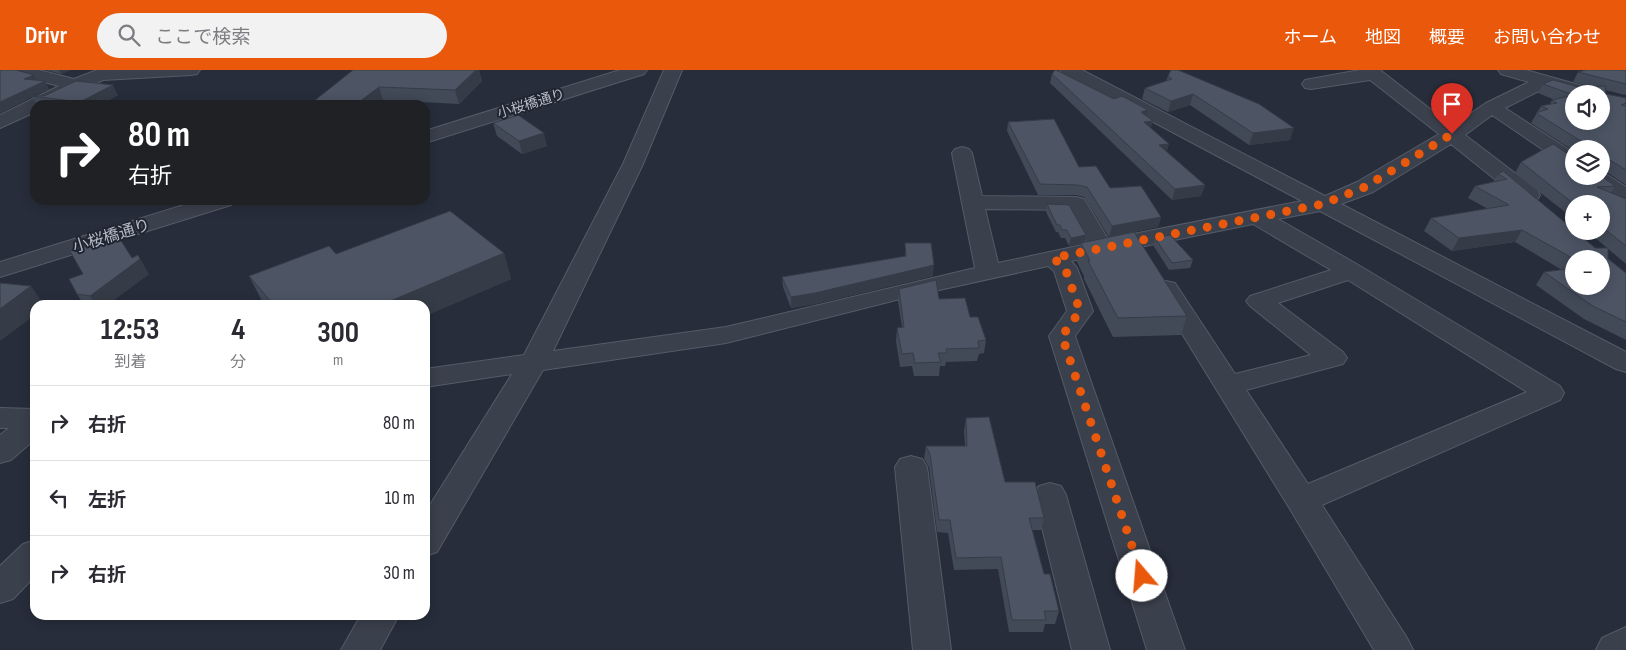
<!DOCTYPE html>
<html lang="ja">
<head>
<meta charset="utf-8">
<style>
	:root { --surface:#fff; --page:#f2f2f3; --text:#2b2b33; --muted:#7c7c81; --line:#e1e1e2; --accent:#ea580c }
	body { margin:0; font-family:"Sofia Sans Condensed","Noto Sans JP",sans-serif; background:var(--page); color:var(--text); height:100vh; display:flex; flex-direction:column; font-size:19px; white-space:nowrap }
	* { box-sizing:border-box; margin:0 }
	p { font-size:16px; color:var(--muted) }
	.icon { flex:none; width:28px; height:28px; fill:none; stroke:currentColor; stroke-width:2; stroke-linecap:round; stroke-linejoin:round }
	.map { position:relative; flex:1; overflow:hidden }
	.panel { position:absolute; left:30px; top:230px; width:400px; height:320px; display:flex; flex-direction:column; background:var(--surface); border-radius:15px; box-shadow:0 2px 12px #0003 }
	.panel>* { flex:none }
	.top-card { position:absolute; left:30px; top:30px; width:400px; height:105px; border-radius:15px; box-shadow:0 2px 12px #0003; background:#202124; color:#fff; overflow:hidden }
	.buttons { position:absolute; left:1565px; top:15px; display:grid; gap:10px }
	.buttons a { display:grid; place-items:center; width:45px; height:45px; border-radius:50%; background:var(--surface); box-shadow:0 2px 12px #0003; font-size:25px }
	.pin { position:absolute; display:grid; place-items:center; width:42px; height:42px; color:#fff; margin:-51px -21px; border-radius:50% 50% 50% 0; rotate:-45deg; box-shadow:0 0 5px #0007 }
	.pin .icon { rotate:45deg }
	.me { position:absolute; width:55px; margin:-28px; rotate:342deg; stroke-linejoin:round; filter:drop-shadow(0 0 4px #0008) }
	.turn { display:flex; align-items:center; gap:18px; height:105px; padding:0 15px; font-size:22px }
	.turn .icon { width:65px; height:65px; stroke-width:2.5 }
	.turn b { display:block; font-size:35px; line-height:42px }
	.eta { display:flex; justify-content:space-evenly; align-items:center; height:85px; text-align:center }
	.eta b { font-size:30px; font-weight:700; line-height:35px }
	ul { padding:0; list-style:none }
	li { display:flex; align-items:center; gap:15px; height:75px; padding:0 15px; border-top:1px solid var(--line) }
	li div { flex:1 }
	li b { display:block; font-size:19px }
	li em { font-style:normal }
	header { display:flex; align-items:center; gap:30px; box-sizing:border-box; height:70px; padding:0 25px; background:var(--accent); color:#fff }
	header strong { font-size:24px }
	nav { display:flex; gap:28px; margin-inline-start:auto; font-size:18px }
	.search { width:350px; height:45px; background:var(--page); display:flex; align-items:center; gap:12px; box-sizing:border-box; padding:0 18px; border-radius:28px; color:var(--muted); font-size:19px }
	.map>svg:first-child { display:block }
</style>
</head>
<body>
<header>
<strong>Drivr</strong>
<div class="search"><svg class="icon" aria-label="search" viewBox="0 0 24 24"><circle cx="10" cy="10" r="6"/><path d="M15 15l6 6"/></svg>ここで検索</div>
<nav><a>ホーム</a><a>地図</a><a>概要</a><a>お問い合わせ</a></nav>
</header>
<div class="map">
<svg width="1626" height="580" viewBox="0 0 1626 580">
	<rect width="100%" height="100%" fill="#272d3b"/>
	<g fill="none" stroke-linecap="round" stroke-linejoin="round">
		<!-- minor casing -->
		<g stroke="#555b67" stroke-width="2">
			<path id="minor" d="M10,0h29l35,9 23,-9h103l-3,4 -6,1 -88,5 -54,25h-14v7l-35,16v-13l59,-29 -46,-12z
				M620,0h27l-3,4 -219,69v-12z
				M664,0h18l-39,94 -90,187 173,-24 249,-59 -23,-115 3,-4 7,-2 7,2 3,4 10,43 94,1 8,2 24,40 194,-38 -239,-127 -3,-4h22l243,126 32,-14 82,-48 -69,-54 -59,9 -6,-1 -3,-4 3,-4 55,-10h20l72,56 34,-23 43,-21 -28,-8 -3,-4h28l71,20 3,4 -26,1 -27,-8 -42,21 69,45v15l-7,-2 -75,-51 -27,20 72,55 3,5 -3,5 -8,1 -8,-1 -70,-56 -78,48 -32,12 285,148v20l-10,-3 -296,-158 -42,8 82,47 200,120 4,7 -4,7 -238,105 85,133 6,12h-39l-84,-141 -136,-221 3,-5 9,-2 9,2 60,91 76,-19 -61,-49 -4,-5 4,-5 81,-26 -78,-46 -182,37 6,7 16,43 -18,25 110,314h-38l-98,-314 18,-25 -13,-40 -6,-5 -136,30 -186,47 -183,27 -106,182 -12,4v-43l87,-139 -87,13v-18l99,-14 99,-191zM985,139l84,1 18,34 -89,19zM1348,210l179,112 -219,92 -62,-94 97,-26 4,-6 -4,-6 -65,-49z
				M1601,101l25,16v16l-8,-1 -30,-22 -3,-4h16z
				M200,130h34l-3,5 -231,72v-15z
				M0,338l35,1v30l-24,21 -11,3v-28l9,-7h-9z
				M911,386l11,3 5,8 24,183h-38l-18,-183 5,-8z
				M1050,413l11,3 5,9 44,155h-38l-38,-155 5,-9z
				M35,470v36l-22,23 -13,4v-37l23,-22z
				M361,545h38l-19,35h-39z
				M1626,557v23h-30l6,-12z"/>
		</g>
		<!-- minor -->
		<use href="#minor" fill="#3a404c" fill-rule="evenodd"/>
	</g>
	<!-- wall -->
	<path fill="#424957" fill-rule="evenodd" d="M0,0l34,5 3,5 12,9 -15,7 84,-1 -18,10h-63l-5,-8 -32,16z
		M46,0h25l-10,4z
		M353,0h126l3,11 -23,23 -76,-4z
		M1626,0v24l-1,1 -20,-5 1,4 20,4v87l-24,-16 -1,2v-22h-27v2l-43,-28 10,-17 9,-2 2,-4h3l-17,-7 5,-9 36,3h14l-20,-5 5,-10z
		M1052,4l94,42 5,12 18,16 -3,8 39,33 -4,11 -29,4 -122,-117z
		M1168,6l122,64 -41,5 -59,-40 -22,7 -26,-13 3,-11 21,-7z
		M1008,52l102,66 51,29 -3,10 -49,10 -25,-40 -8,-2h-38l-31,-64z
		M493,53l54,23 -25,8 -25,-18z
		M1521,92l94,24 -4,7 15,6v65l-39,-33h14v-27h-27v15l-59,-46z
		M1503,101l123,102v67l-42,-21 -48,-34 8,-13 18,-2 -47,-28 -63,9 -28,-20 7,-13 57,-9 -20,-11 7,-12 18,-4 5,-8zM1574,189h27l-27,27z
		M1047,134l39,31 -2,8 -15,3 -4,-8h-4l-3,-6h-2l-10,-20z
		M1155,168l38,22 -3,8 -21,2 -16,-25z
		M905,173l28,33 -118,28 -24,4 -8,-21 -1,-10 123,-20z
		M1081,173l106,73 -6,19 -68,2 -29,-58v-3l-7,-14z
		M504,183l7,26 -86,37v-11h-160l-3,-4 -13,-25 87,-22z
		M132,188l17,16 -42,31h-23l-7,-11z
		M899,219l71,28 16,23 -2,13 -5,1 -2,7 -31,1 -1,4h-5l-1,10h-25l-2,-10 -12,1 -4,-26 1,-13 5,-1 -4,-26z
		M966,348l39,64 39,36 -3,12h-9l12,44 15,37 -4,13h-10l-2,8h-34l-11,-63 -44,1 -6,-37 -11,-1 -8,-65 -5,-8 2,-13h39l-1,-15z"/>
	<!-- shaded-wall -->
	<path fill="#363c47" d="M59,0h12l-10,4z
		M476,0h3l3,11 -23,23 -4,-14z
		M34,5l5,8 -15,-4z
		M45,11l4,8 -15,7h-3l1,1 -32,16v-11z
		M113,15l5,10 -18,10h-18l-2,-3z
		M379,17l4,13 -5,5h-23z
		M1193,24l-3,11 -22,7 3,-11z
		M1148,40l-3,10 -4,-8z
		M1153,51l-3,10 -6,-9z
		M1294,58l-4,12 -41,5 4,-12z
		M544,63l3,13 -25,8 -3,-13z
		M1169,74l-3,10 -7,-9z
		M1205,115l-4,11 -29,4 3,-11z
		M1161,147l-3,10 -49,10 3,-11z
		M1522,160l-7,12 -63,9 7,-13z
		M1086,165l-2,8 -15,3 2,-8z
		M504,183l7,26 -86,37v-11h-44z
		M138,185l11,19 -42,31h-11l-6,-9z
		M934,195l-1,11 -118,28 -24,4v-11z
		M31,216l13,19h-9v10l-35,26v-32z"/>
	<!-- building -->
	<path fill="#4d5565" stroke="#363c47" d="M0,0h16l18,5 -10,4 21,2 -45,21z
		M353,0h123l-21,20 -76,-3 -24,18h-46z
		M1055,0h1l58,29 8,-3 26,14 -7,2 12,9 -9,1 25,22 -10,1 46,40 -30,4 -123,-115z
		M1171,0h7l81,34 35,24 -41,5 -60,-39 -22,7 -26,-13 27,-9 -4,-3z
		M1586,0h40v14l-48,-12z
		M1553,10l26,7 26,-1 1,8 20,4v5l-5,2 5,1v64l-18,-11h-2v5h-5v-15h-19l-1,-8 -45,-28 12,-4 -7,-3 16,-3 -5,-3 22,-5v26h27v-27h-27v1l-31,-11z
		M76,11l37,4 -33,17 -49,-6h13z
		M518,45l26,18 -25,8 -26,-18z
		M1054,49l25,48 17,-1 14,22 31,-2 20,31 -49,9 -25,-39 -9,-2 -38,-1 -32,-62z
		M1553,74l21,14v18h27l14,10 -18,1 29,12v47l-25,-20v-22h-27l-53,-42z
		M1503,101l71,59v1h1l20,17h13v11l18,14v49l-33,-16 -49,-34 30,-4v18h27v-27h-27l-52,-29 -63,8 -28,-20 78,-13 -34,-19 32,-7 -9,-5z
		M1047,134l22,1 17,30 -15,3 -4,-8h-5l-2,-5h-3z
		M450,141l54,42 -123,52h-107l-25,-29 80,-30 7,8z
		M1134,162l53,84 -69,2 -30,-57h2l-9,-18z
		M1170,165l23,25 -21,3 -17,-25z
		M118,166l14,22 6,-3 2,4 -50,37 -13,-2 -8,-15 14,-5 -13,-23z
		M905,173h26l3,22 -119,28 -24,4 -9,-20 124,-21z
		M936,210l3,19 26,-1 5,19h8l8,23 -8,1 1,7 -33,1 1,4h-9l3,9 -26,1 -2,-10 -11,1 -5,-26 7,-1 -5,-38z
		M0,213l31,3 -31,23z
		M989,347l16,65h30l9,36h-15l15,56h6l9,37h-15l2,9h-34l-11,-63 -45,1 -6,-38h-11l-9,-66 -4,-8h41l-1,-28z"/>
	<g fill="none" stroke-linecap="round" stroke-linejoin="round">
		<!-- route -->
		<path stroke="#ea580c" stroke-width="9" stroke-dasharray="0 16.2" d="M1142,506l-80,-240 18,-25 -15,-43 -12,-10 270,-54 42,-17 87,-53"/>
	</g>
	<g text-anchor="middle" stroke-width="4" stroke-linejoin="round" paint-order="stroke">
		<!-- far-street labels -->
		<g font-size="14" fill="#b6bbc7" stroke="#1f2531">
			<text transform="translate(531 33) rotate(-17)" y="5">小桜橋通り</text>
		</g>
		<!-- street labels -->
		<g font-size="16" fill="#b6bbc7" stroke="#1f2531">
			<text transform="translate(111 165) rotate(-17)" y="6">小桜橋通り</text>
		</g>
	</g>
</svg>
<div class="buttons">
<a><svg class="icon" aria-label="sound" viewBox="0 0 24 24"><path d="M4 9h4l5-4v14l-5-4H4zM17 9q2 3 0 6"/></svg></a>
<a><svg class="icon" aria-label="layers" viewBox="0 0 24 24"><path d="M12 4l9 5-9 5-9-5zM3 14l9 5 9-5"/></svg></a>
<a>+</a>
<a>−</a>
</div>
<div class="pin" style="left:1452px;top:64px;background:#d93025"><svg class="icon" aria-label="arrive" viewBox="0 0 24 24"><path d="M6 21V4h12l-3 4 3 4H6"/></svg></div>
<svg class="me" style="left:1142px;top:506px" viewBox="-20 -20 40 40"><circle r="19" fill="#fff"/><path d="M0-13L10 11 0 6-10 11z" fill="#ea580c"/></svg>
<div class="top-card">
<div class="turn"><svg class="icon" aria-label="right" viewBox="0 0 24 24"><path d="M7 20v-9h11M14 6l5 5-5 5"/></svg><div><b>80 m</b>右折</div></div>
</div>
<section class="panel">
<div class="eta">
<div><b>12:53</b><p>到着</p></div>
<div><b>4</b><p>分</p></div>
<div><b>300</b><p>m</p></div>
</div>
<ul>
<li><svg class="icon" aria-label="right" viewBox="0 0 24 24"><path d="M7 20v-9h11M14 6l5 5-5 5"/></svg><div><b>右折</b></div><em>80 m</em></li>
<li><svg class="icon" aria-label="left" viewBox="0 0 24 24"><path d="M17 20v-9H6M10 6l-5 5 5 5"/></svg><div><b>左折</b></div><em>10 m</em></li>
<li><svg class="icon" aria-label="right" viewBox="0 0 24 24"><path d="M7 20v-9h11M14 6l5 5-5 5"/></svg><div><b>右折</b></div><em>30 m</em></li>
</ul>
</section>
</div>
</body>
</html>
